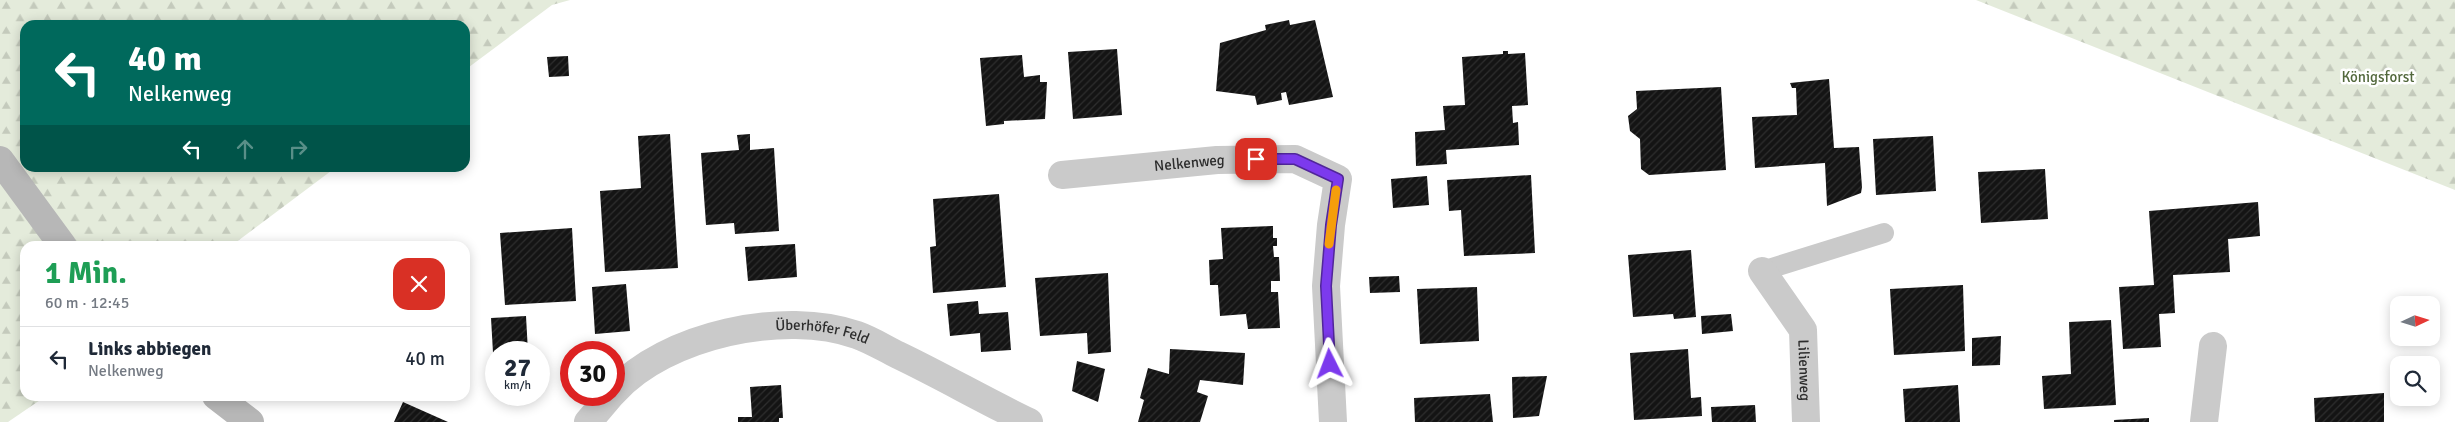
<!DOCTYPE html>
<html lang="de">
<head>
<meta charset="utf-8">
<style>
	:root { --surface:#fff; --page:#f2f2f3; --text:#1f2937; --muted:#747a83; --line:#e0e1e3 }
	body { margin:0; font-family:Signika,sans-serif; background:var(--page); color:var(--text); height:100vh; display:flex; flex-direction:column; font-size:19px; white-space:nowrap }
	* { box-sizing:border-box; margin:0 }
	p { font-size:16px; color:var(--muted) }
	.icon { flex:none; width:28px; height:28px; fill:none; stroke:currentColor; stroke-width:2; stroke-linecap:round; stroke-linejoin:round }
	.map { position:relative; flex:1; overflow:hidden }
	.side { position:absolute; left:20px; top:241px; width:450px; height:160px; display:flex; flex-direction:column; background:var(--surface); border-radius:15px; box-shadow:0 2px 12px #0003 }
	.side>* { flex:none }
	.guide { position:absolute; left:20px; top:20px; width:450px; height:152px; border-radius:15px; box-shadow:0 2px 12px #0003; background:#00695c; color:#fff; overflow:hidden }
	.needle { width:32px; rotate:86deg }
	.tools { position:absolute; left:2390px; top:296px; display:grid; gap:10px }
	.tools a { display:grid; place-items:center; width:50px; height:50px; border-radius:10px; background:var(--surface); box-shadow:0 2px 12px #0003; font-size:25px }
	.speed { position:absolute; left:485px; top:341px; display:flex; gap:10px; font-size:25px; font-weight:700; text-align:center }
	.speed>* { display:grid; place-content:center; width:65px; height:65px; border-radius:50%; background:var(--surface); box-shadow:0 2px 12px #0003; line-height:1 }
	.speed small { font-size:12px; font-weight:400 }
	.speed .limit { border:8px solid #d22; background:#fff; color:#111 }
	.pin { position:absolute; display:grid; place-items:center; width:42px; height:42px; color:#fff; margin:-21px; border-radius:10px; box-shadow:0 2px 8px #0006 }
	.me { position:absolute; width:55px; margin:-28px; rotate:357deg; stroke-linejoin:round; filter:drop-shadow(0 0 4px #0008) }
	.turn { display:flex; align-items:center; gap:18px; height:105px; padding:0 25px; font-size:22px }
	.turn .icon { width:65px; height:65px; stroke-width:2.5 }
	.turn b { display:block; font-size:35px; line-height:42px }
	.lanes { display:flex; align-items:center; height:48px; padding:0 25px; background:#0003; justify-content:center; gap:25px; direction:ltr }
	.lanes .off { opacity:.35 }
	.round { display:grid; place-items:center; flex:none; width:52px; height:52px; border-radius:15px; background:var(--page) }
	.head { display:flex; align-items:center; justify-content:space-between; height:85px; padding:0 25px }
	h1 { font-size:30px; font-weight:700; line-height:38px; color:#1e9e55 }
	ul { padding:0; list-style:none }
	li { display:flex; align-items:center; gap:15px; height:65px; padding:0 25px; border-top:1px solid var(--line) }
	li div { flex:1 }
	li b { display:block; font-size:19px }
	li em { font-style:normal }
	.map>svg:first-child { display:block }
</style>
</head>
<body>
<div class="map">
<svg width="2455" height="422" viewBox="0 0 2455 422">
	<defs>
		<pattern id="forest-firs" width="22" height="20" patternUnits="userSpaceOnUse" patternTransform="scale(1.25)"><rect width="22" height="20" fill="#e4ebdb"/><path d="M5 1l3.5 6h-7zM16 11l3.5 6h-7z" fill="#c4cabc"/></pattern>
		<pattern id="building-hatch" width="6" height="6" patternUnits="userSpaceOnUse" patternTransform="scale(1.25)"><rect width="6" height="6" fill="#141414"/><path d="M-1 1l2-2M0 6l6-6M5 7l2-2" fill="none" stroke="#2e2e2e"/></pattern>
	</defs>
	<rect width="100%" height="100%" fill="#fff"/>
	<!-- forest -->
	<path fill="url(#forest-firs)" d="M0,0h570l-18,5 -87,65v-45h-440v143h310l-104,78h-206v150h21l-38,26h-8z
		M1976,0h479v190z"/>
	<!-- building -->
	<path fill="url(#building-hatch)" d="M1289,20l1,5 25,-5 18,77 -44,8 -3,-13 -5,1 1,7 -25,5 -2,-9 -39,-5 4,-48 46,-13 -1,-5z
		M1117,49l5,66 -49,4 -5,-67z
		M1503,51h5v3l17,-1 3,52 -16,1 1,17 5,-1 1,23 -73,5 1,14 -31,2 -1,-34 30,-2 -2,-24 22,-1 -3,-48 41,-3z
		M1022,55l2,22 16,-2v7h7l-2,37 -41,2v3l-18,2 -6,-68z
		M568,56l1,20 -20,1 -2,-20z
		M1829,79l5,69 25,-1 3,40 -1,6 -34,13 -2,-43 -70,5 -3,-51 45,-2 -1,-27h-4l-2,-5z
		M1721,87l5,83 -77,5 -8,-6 -1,-30 -10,-8 -2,-15 9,-7 -1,-18z
		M670,134l8,134 -73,4 -5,-81 41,-3 -3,-52z
		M750,134v16l24,-2 5,83 -44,3 -1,-11 -28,2 -5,-72 38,-3 -2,-15z
		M1933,136l3,55 -60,4 -3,-56z
		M2045,169l3,50 -67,4 -3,-51z
		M1531,175l4,78 -71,3 -3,-46 -12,1 -2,-31z
		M1427,176l2,29 -36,3 -2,-29z
		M999,194l7,93 -73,6 -3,-46 6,-1 -3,-47z
		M2258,202l2,34 -32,3 2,33 -57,3 2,38 -16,1 2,33 -38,2 -4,-62 35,-2 -5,-74z
		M1273,226v12h4v8h-4l1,11h5l1,24h-9v11h7l2,36 -32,1 -2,-15 -26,2 -2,-31h-8l-1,-25 14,-1 -2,-31z
		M572,228l4,73 -71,4 -5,-72z
		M795,244l2,33 -49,4 -3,-34z
		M1691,250l5,67 -22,2 -1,-5 -40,3 -5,-62z
		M1108,273l3,79 -23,2 -1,-21 -47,3 -5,-58z
		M1399,276l1,16 -30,1 -1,-16z
		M626,284l4,47 -35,3 -3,-47z
		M1963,285l2,66 -71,4 -4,-66z
		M1477,287l2,54 -59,3 -3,-55z
		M978,301l1,13 29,-2 3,38 -30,2 -1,-19 -30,3 -3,-32z
		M1731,314l2,17 -31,3 -1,-18z
		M526,316l2,36h-32l-1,35 -4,-69z
		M2111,320l5,85 -72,4 -2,-33 29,-2 -2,-52z
		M2001,336l-1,29 -28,1v-28z
		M1170,349l75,4 -2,32 -43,-5 -3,12 11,4 -8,26h-62l6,-22 -4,-2 8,-30 21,6z
		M1688,349l3,49 10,-1 1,19 -68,4 -4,-67z
		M1077,361l28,8 -7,33 -26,-11z
		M1547,376l-8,40 -26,2 -1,-41z
		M781,385l2,33h-4v4h-41v-5h14l-2,-30z
		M1958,385l2,37h-55l-2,-33z
		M2384,393v29h-69l-1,-24z
		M1490,394l3,28h-78l-1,-24z
		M403,402l45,20h-54z
		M1755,405l1,17h-44l-1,-15z
		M2149,418v4h-35v-2z"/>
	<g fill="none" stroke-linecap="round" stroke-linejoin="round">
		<!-- service -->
		<path stroke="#cacaca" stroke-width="20" d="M1762,271l122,-38"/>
		<!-- minor -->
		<g stroke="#cacaca" stroke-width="28">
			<path id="s1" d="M1062,175l155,-15 78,-1 43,20 -7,46 -5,61 7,136"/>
			<path id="s2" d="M1762,271l41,59 3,92"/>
			<path id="s3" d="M614,392c51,-57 171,-83 243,-57 14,5 27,13 41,20 44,21 87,46 131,67"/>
			<path d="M588,422l23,-27"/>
			<path d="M2204,422l9,-76"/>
		</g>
		<!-- secondary -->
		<path stroke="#b7b7b7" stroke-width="28" d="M0,160l63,86
			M216,396l34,26"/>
	</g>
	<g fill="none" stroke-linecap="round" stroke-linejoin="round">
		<!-- route casing -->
		<g stroke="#51269a" stroke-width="12">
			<path id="route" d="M1256,159h39l43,20 -7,46 -5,61 4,78"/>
		</g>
		<!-- route -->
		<use href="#route" stroke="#7c3aed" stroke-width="9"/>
		<!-- slow -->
		<path stroke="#f59e0b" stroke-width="9" d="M1329,244l7,-54"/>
	</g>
	<g text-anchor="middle" stroke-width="5" stroke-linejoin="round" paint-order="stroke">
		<!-- park labels -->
		<g font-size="15" fill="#52683c" stroke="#fff">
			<text x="2378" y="82">Königsforst</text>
		</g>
		<!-- street labels -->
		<g font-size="15" fill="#2d2d2d" stroke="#fff">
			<text dy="5" stroke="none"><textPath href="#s1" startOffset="128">Nelkenweg</textPath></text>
			<text dy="5" stroke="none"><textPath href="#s3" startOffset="226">Überhöfer Feld</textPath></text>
			<text dy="5" stroke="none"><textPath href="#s2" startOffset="112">Lilienweg</textPath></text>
		</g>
	</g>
</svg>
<div class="tools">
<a><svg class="needle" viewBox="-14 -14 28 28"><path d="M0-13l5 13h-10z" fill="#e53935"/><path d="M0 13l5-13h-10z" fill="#747a83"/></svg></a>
<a><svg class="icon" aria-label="search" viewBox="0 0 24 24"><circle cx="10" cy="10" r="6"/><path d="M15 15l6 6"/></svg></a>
</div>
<div class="speed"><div>27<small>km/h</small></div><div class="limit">30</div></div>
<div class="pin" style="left:1256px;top:159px;background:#d93025"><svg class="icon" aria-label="arrive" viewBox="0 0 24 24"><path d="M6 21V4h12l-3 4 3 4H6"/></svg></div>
<svg class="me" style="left:1330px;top:364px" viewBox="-20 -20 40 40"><path d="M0-17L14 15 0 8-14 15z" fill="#7c3aed" stroke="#fff" stroke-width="4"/></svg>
<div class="guide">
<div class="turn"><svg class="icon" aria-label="left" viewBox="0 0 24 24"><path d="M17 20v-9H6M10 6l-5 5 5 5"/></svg><div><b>40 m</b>Nelkenweg</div></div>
<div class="lanes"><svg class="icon" aria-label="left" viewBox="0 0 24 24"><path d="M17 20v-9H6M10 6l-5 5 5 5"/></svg><svg class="icon off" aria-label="ahead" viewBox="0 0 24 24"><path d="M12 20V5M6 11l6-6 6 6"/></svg><svg class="icon off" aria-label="right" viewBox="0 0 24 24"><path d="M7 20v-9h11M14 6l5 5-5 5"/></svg></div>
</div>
<section class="side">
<div class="head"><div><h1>1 Min.</h1><p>60 m · 12:45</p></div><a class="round" style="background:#d93025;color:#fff"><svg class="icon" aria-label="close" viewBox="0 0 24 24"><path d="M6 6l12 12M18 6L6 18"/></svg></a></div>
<ul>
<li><svg class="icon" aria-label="left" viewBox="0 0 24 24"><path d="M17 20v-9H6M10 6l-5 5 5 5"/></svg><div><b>Links abbiegen</b><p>Nelkenweg</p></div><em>40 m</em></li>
</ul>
</section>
</div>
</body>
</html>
